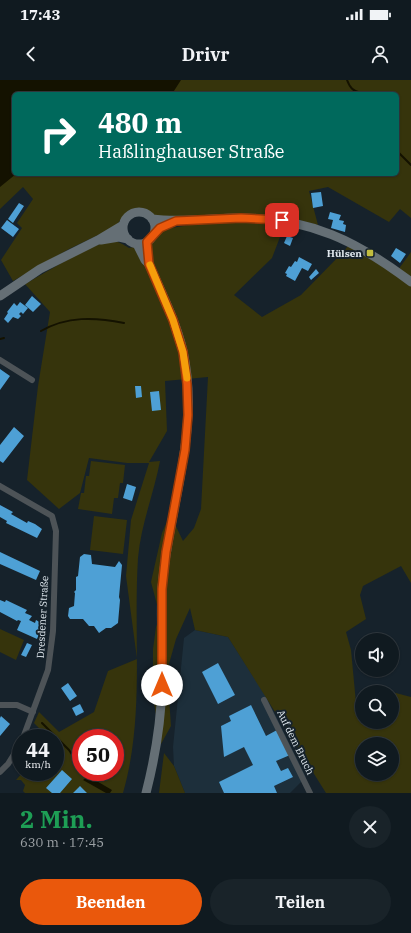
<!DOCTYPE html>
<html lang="de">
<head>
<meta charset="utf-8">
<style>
	:root { --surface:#101a20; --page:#192329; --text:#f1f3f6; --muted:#9ca1a5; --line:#30383e; --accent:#ea580c }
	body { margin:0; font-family:"IBM Plex Serif",serif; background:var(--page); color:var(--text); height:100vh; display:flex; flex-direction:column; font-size:15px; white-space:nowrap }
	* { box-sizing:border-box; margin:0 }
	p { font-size:13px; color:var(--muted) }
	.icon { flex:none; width:22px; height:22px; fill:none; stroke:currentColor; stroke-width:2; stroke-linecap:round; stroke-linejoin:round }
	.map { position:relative; height:713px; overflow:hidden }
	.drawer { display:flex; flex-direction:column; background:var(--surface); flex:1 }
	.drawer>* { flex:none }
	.guide { position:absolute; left:12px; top:12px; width:387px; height:84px; border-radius:6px; box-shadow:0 1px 3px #0004,0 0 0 1px var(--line); background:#00695c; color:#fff; overflow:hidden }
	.fabs { position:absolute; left:355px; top:553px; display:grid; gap:8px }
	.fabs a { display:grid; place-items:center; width:44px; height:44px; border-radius:50%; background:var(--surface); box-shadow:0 1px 3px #0004,0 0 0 1px var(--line); font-size:20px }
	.speed { position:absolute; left:12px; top:649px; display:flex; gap:8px; font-size:20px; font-weight:700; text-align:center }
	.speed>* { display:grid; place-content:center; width:52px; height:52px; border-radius:50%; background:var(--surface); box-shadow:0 1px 3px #0004,0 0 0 1px var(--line); line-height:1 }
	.speed small { font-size:10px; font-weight:400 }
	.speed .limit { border:6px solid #d22; background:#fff; color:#111 }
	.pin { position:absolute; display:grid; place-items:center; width:34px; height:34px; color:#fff; margin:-17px; border-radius:8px; box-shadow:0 2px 6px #0006 }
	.me { position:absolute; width:44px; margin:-22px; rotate:0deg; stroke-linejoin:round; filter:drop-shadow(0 0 3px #0008) }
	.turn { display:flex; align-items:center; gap:14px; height:84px; padding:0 20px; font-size:18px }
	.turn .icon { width:52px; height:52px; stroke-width:2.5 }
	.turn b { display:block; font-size:28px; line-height:34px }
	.round { display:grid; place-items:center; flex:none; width:42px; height:42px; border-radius:21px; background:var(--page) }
	.summary { display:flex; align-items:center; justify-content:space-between; height:68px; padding:0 20px }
	h1 { font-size:24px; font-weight:800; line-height:30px; color:#1e9e55 }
	.primary-button { display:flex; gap:8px; margin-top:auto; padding:8px 20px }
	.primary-button a { flex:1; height:46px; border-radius:24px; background:var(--accent); color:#fff; font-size:16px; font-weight:800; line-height:46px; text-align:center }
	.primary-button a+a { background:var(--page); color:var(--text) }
	.status { display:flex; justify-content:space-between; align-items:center; height:28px; padding:0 20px; background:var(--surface); direction:ltr }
	.status svg { height:11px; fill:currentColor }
	header { display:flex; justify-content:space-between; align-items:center; height:52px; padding:0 20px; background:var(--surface); font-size:18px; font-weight:800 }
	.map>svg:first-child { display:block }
</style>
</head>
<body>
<div class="status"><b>17:43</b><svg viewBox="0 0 49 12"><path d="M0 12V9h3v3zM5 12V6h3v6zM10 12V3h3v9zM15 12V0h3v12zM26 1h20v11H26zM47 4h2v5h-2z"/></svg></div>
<header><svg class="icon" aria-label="back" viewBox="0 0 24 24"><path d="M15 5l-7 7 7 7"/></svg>Drivr<svg class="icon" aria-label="person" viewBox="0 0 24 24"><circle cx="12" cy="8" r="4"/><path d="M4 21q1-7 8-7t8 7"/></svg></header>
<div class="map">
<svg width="411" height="713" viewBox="0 0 411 713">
	<rect width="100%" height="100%" fill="#16222b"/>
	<!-- built -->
	<path fill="#1d2f3b" d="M195,550l33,7 38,59 40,81 -16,16h-105l-11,-27 -1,-19 11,-109z"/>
	<!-- green -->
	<path fill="#36340c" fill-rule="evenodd" d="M0,0h411v138l-11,-9 -11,13 -61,-35 -19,4 9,34 -35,-9 -41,-2 -83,4 -16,-9 -6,-1 -11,5 -11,14 -46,22 -56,32 -12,-21 21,-32 -5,-5 16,-24 -10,-12 -23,22zM14,14h383v80h-383z
		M208,142l77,2 -13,34 -38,37 28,22 39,-22 40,-41 8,-9 46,29 16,-22v331l-10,-17 -38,20 -3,9 6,24 -20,13 5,18 5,53 6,-3v22h30v-30l19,5v96h-85l-98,-156 -33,-7 -5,-22 -14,31 -7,25 -1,19 3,43 -10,18 -8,-47v-48l3,-22 4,-11 -9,-34 11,-49 8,-19 13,27 11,-13 7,-19 7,-132 -43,4 2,50 -18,31 11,-1c-6,32 -19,63 -22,97 -5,79 7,158 -15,235h-98l-2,-2 2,-6 -4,-5h-5l7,-8h32v-34h-6l-15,-15 5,-11 20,20 35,-20 14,-41 29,-12 -11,-83 5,-56 18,-57h-22l-38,-5 -9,35 -21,16 -32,-29 11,-94 12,-74 -25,-28c17,-9 70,-43 87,-43 7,0 12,4 17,7l23,-5 13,-14zM81,658h34v34h-34zM362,664h30v30h-30z
		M91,381l34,4 -2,18h-3l-2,15h-4l-2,16 -34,-5 3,-16h3l2,-17h3z
		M94,436l33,4 -4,34 -33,-4z
		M0,549l24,11 -8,20 -16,-8z
		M164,673l10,13 11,27h-26z"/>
	<!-- water -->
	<path fill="#141200" d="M0,0h181l-9,14h-158v80h2l-16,13z
		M88,696l24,14 -2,3h-4l-23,-13z"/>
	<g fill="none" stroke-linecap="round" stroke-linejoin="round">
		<!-- stream -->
		<path stroke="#141200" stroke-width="2" d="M347,0c3,8 6,11 14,13v1
			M397,71l14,14
			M41,251c26,-15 54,-14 83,-8
			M0,259l4,-1
			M42,643l27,27 8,12 4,3"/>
	</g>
	<!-- building -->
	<path fill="#4ea0d5" d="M321,112l2,14 -10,2 -2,-15z
		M19,123l5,3 -11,17 -5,-4z
		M330,132l11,3 -2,5 5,1 -1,3 3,1 -1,7 -14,-4 2,-8 -5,-1z
		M7,140l12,9 -6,8 -12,-9z
		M287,156l6,2 -3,8 -6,-3z
		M396,168l10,6 -6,9 -9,-7z
		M299,177l13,7 -4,7 -6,-3 -7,13 -9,-5 1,-2 -2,-1 4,-7 2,1 4,-6 2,1z
		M316,189l3,4 -8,7 -2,-3z
		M32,216l9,8 -8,8 -8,-7z
		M20,222l8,6 -5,6 -2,-2 -2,2 2,2 -3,3 -5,-2 -5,6 -4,-4 4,-6 -1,-1 7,-9 3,3z
		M0,289l10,7 -10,14z
		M135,306h6l1,11 -6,1z
		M159,311l2,19 -9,1 -2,-19z
		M14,347l10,9 -21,27 -3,-2v-16z
		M127,404l9,3 -4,14 -9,-3z
		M0,425l13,7 -2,2 16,9 1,-2 7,3 7,5 -5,9 -31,-15 1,-2 -7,-4z
		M0,472l40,19 -4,9 -36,-16z
		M84,474l7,1 1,9 23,3 4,-6 3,4 -3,32 1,3 -2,23 -7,5h-5l-7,5 -5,-7h-5l-6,-7h-13l-2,-3 1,-8 5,-2 1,-13 -1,-1 2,-2v-13l2,-1 2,-19z
		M0,520l5,2 1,-2 21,10 -2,3 7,3 -3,4 6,3 1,-3 9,5 -3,6 -3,-2 2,2 -4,8 -20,-9 4,-9 -3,-1 -1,1 -17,-9z
		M27,563l5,2 -6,12 -5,-2z
		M218,583l17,32 -17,9 -16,-32z
		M68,603l9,13 -7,5 -9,-13z
		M80,624l4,8 -8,4 -4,-8z
		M251,625l15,31 11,-6 13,25 -14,6 5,10 7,-3 5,9 -19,9 3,7h-53l-5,-11 34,-17 -9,-18 -20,10 -3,-31 10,-5 -2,-5z
		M1,636l9,8 -10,12v-18z
		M62,690l10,9 -12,14h-8l-6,-5z
		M80,706l7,7h-14z"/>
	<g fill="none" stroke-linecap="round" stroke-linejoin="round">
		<!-- minor -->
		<path stroke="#4d5357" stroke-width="6" d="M0,280l32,20
			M0,406l52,30 4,15 -3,100 -5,39 -25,68
			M264,620l46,93
			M0,625h17l16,7
			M0,692l8,-8 13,-21"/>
		<!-- secondary -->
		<path stroke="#656f75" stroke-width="9" d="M123 148a16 16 0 1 1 32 0a16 16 0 1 1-32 0Z
			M152,139c29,4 59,-1 89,-1 69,0 116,23 170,64
			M101,160l18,-3 9,2
			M137,164l8,16 4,4c12,28 27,57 34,87 18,81 -15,158 -21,237 -2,33 1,65 0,97 -1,37 -7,73 -16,108
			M0,216l40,-27 58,-29 25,-15"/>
	</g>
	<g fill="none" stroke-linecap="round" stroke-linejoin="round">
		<!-- route casing -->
		<g stroke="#983908" stroke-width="10">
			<path id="route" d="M162,605v-96l4,-37 19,-102 3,-35 -1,-31 -4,-32 -10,-32 -24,-56 -2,-22 13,-14 16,-7 65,-3 41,2"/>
		</g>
		<!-- route -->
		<use href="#route" stroke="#ea580c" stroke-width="7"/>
		<!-- slow -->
		<path stroke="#f59e0b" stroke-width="7" d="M150,185l23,55 10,32 4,26"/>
	</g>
	<!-- markers -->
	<rect fill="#c2bd3f" stroke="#16222b" stroke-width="1.5" x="366" y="169" width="8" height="8" rx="2"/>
	<g text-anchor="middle" stroke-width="4" stroke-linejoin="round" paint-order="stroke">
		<!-- poi labels -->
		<g font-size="10" font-weight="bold" fill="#e2eaf0" stroke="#16222b" text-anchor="end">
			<text x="362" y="177">Hülsen</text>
		</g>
		<!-- street labels -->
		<g font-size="10" fill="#e2eaf0" stroke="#16222b">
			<text transform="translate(42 537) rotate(-87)" y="4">Dresdener Straße</text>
			<text transform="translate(296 662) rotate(64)" y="4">Auf dem Bruch</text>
		</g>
	</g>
</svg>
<div class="fabs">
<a><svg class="icon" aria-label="sound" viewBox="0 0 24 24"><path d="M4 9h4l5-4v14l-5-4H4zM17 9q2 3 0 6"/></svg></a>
<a><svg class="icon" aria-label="search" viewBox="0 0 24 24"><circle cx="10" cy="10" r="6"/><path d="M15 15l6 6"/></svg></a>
<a><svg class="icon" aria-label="layers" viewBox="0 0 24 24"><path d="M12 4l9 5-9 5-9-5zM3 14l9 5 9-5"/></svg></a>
</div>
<div class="speed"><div>44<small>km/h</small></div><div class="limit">50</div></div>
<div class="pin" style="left:282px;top:140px;background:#d93025"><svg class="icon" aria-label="arrive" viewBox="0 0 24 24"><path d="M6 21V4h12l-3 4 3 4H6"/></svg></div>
<svg class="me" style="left:162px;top:605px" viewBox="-20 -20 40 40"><circle r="19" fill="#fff"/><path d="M0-13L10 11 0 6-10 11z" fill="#ea580c"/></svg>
<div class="guide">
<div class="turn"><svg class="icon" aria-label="right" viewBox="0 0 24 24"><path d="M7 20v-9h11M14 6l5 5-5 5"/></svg><div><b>480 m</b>Haßlinghauser Straße</div></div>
</div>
</div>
<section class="drawer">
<div class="summary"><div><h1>2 Min.</h1><p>630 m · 17:45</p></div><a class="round"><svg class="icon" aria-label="close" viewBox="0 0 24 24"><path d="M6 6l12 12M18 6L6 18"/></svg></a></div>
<div class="primary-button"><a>Beenden</a><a>Teilen</a></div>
</section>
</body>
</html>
